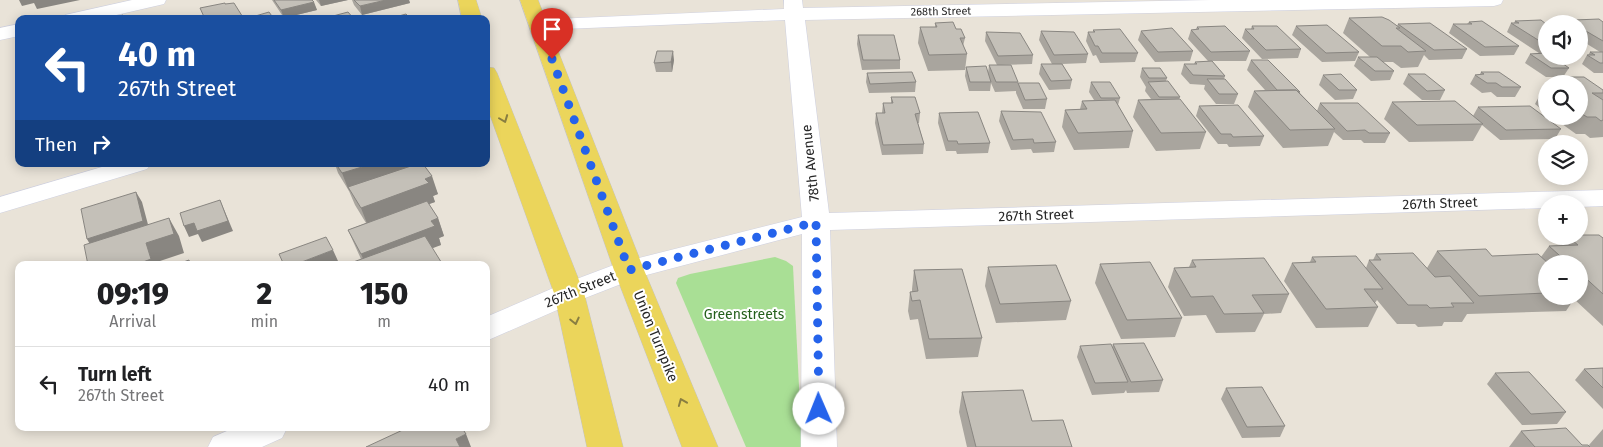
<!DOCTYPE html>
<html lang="en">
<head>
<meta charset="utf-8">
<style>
	:root { --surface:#fff; --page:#f2f2f2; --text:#202124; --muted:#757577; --line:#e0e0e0 }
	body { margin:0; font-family:"Fira Sans",sans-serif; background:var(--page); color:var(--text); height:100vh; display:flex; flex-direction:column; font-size:19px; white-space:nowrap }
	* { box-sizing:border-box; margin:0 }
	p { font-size:16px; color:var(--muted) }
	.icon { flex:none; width:28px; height:28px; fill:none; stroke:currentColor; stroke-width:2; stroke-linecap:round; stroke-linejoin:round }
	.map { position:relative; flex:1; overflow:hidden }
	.panel { position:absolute; left:15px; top:261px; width:475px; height:170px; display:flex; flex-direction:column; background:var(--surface); border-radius:10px; box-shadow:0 2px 12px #0003 }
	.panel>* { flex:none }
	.top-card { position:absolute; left:15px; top:15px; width:475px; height:152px; border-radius:10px; box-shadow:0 2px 12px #0003; background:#1a4fa0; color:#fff; overflow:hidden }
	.buttons { position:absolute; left:1538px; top:15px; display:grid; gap:10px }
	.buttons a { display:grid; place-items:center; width:50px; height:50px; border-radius:50%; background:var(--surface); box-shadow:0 2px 12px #0003; font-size:25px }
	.pin { position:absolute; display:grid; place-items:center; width:42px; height:42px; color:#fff; margin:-51px -21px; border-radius:50% 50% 50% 0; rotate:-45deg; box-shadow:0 0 5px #0007 }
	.pin .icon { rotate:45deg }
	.me { position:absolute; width:55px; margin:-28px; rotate:359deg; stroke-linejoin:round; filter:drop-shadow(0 0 4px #0008) }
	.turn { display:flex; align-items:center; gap:18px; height:105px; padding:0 20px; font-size:22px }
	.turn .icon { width:65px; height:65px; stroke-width:2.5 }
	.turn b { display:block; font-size:35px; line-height:42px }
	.then { display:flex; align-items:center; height:48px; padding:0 20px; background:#0003; gap:10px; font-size:19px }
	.eta { display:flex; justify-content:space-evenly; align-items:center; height:85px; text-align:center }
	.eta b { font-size:30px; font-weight:800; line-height:35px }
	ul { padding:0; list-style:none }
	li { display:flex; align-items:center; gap:15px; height:75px; padding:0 20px; border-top:1px solid var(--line) }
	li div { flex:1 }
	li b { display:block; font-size:19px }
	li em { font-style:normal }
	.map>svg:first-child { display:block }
</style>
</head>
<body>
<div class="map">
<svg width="1603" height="447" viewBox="0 0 1603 447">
	<rect width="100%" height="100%" fill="#e9e3d8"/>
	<!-- green -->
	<path fill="#a9df95" d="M775,257l11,4 7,5 9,181h-56l-70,-164 2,-5 12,-4z"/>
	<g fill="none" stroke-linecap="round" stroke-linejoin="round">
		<!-- minor casing -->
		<g stroke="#ced0e0" stroke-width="1">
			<path id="minor" d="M132,0h34l-2,4 -65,15h-37l3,-4z
				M784,0h18l1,8 408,-8h292l-2,4 -7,2 -689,14 24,193 774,-23v16l-24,1v-3h-33v4l-716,22 7,217h-36l1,-213 -163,43 -59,23 -94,41v-24l72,-31 61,-23 183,-46 -17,-197 -246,10 -7,-2 -3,-4 3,-4 252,-11z
				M19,24v12l-19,4v-12z
				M112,164h39l-4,5 -147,44v-16z
				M234,428h53l-5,10 -20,9h-54l5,-10z"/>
		</g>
		<!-- primary casing -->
		<g stroke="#c3c3c3" stroke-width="1">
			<path id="primary" d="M458,0h18l6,19h-20z
				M520,0h18l106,270 74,177h-36l-68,-177z
				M486,67l8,1 3,5 87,220 39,154h-36l-33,-154 -68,-189z"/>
		</g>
		<!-- minor -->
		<use href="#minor" fill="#fff" fill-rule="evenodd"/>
		<!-- primary -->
		<use href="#primary" fill="#ebd55b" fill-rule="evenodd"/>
	</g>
	<!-- wall -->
	<path fill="#a9a59e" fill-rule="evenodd" d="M272,0h40l5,10 -33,8z
		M316,0h32l-27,6z
		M352,0h57l1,3 -48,12 -8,-10z
		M1349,18l48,8 1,-2 69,25 -5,10 -33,1 -5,-5 -6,12 -17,1 -8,-6h-10l11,9 -4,9 -19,1 -17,-15 4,-9h12l-27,-24z
		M1574,20l29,2v51h-9l-12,-9 5,-9h1l2,-3h10l-21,-13v-15h-10l1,-2h3z
		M1515,21l31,3v32l23,12 -6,9h-17l-21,-14 5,-9 9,-1 -32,-21 4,-9h3z
		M1469,22l50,24 -5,9 -34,1 -31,-23 4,-9h14z
		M935,23l30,15 -2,8 4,8 -2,16 -37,1 -10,-28 2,-16h15z
		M1252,26l49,23 -3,9 -36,1 -20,-21 3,-9h6z
		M1296,26l63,26 -4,9 -33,1 -30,-27z
		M1197,27l53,24 -4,10h-34l13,15 -1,3 14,15 -4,10h-18l-12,-15 1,-4 -15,-1 -9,-10 3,-10h10l1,-2 13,-1 -20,-22 3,-9 5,-1z
		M1093,30l45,23 -3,9 -35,1 -4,-8 -3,1 -7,-15 2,-9h5z
		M1041,31l47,23 -2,9 -24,1 10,16 -2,9 -21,1 -10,-16 2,-10h11l-13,-24z
		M1141,31l52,20 -3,10 -35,1 -17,-22z
		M986,32l47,23 -1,9 -31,1 17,17v1l29,16 -2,10h-22l-7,-16v-2l-21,1 -4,-9 -1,8h-21l-4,-15 1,-9 22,6 1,-8h8l-12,-24z
		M858,35l42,25v9l-38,1 -5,-26z
		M674,60l-2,12h-16l-2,-9z
		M1251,60l49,32v1l17,18 3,-8 70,30 -5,10h-21l-3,-3h-18l-9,-8 -6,14 -45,2 -35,-41 6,-16 11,-1 -18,-20z
		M1142,68l25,10 -1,3 14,16 -1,2 27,33 -6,17 -44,2 -23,-34 5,-17 13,-1 -6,-8 1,-4 -6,-10z
		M1481,72l40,15 -6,10h-18l-6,-5 -9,1 -12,-9 5,-9 5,-1z
		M867,73l49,9 -1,10 -46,1 -3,-11z
		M1408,74l37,16 -5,10h-18l-19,-16z
		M1323,75l34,15 -4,9 -18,1 -16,-15z
		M1566,77l37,13v47l-13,1 -5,-4h-9l-25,-18h28v-32h-16z
		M1091,82l29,16 -2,7 15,26 -4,17 -55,2 -12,-23 3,-17 15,-1 2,-8 12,-1 -5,-8z
		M1544,87h2v26l-11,-9z
		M891,97l29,16 -1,10h-1l6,21 -1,10 -41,1 -7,-32 1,-10h6l1,-10h8z
		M1392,102l81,14 5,-9 83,22 -6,10 -55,1 -18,-15 -9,16 -64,1 -25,-23z
		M1199,106l65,30 -4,10 -31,1 -2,-3h-9l-22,-28z
		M1001,111l55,31 -2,10 -21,1 -2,-4 -20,1 -12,-29z
		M939,113l51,30 -2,10 -31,1 -1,-3h-10l-8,-28z
		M335,164h95l-5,2 13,28 -5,2 2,6 -6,2 9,14 6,18 -5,2 2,7 -80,14 -5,-11 -8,-18 18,-7 -11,-18 -6,-14 -11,-18z
		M1567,236l36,2v88l-29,-27 -8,12 -99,3 -5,8h-18l-2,4 -24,1 -3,-3h-18l-20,-24 -2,3 3,4 -10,20 -52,1 -32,-47 8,-18 18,-1 2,-5 54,11 3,-8h4l3,-6 51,14 10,-17 55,5 49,1 8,-11 12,-1zM1546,264h33v32h-33z
		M1192,260l97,34 -8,19 -17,1 -9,18 -39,1 -10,-18 -22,1 -16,-29 6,-19 15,-1z
		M1100,264l82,54 -7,19 -54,2 -26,-56z
		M988,267l83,34 -5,19 -70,3 -11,-37z
		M914,270l68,68 -4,19 -52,2 -8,-40 -8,1 -2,-9 2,-19h2v-3z
		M1113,344l50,36 -4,12 -32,1 -1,-3 -2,3 -32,2 -15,-38 3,-11 32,2z
		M1603,368v41l-28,-29 9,-11z
		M1495,373l71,39 -9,12 -35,1 -35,-41z
		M1226,388l59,38 -5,11 -38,1 -21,-39z
		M962,392l70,29 40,26h-105l-8,-35z
		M1603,429v18h-13l-1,-2z
		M1521,431l61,14 8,2h-81z"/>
	<!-- shaded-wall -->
	<path fill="#898681" d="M19,0h61l-43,9 -3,-6 -12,3z
		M319,0h29l-27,6z
		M386,0h23l1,3 -48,12 -2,-9z
		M314,2l3,8 -33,8 -3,-8z
		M673,51l1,9 -2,12 -1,-10z
		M372,164h58l-80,27 -2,-4 1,4 -7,-18z
		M432,176l6,18 -5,2 2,6 -67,24 -7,-18z
		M136,192l6,10 8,30 -57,18 -6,-11z
		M220,200l13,31 -31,11 -4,-8 -9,3 -5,-11z
		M169,218l10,18 5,17 -27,9 1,3h-23l11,-22z
		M438,218l6,18 -5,2 2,7 -52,20h-23l-5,-11 70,-33z
		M333,250l5,11 -10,4h-34z
		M466,434l5,13h-12l-3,-8z"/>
	<!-- building -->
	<path fill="#c4c0b8" stroke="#898681" d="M274,0h38l2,2 -33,8z
		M354,0h32l-26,6z
		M225,3v1l9,-1 10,16h-39l-5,-11z
		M269,12l5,7h-21l-1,-2z
		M348,12l6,7h-32z
		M406,14l5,5h-23z
		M123,15l1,4h-16z
		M1382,17l7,3 11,8h-4l30,23 -18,1 -7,-6h-19l-33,-28z
		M1599,19l4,3v19l-24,-14v-3h-6l-3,-2h7l-3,-2z
		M1541,20l5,4v21l-35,-22h8l-4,-2z
		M1482,21l37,25 -34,1 -32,-23h19l-3,-2z
		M953,22l3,7h5l4,9h-5l7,16 -38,1 -9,-28h17l-2,-4z
		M1430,23l37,26 -33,1 -36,-26z
		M1327,25l32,27 -33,1 -30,-27z
		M1225,26l25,25 -39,1 -20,-22 8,-1 -2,-2z
		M1252,26h25l24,23 -35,1 -21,-21h9z
		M1172,28l21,23 -35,1 -17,-21z
		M1120,29l18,24h-36l-4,-7h-3l-7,-14h7l-2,-2z
		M1041,31l33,1 14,22 -34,1z
		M986,32l34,1 13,22 -35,1z
		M858,35h36l6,25h-37z
		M657,51h16l-2,11 -17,1z
		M1590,52h13v11h-3l-13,-8h8z
		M1546,53v3h6l17,12h-18l-21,-14z
		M1358,57h19l17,14h-19z
		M1251,60h17l32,32h-1l-3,-2h-19z
		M1212,61l13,15 -32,-1 -9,-11h13l-2,-2z
		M1041,64h21l10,16 -21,1z
		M989,65h22l7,17h-22z
		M986,66l5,16h-21l-4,-15z
		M1142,68h18l7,10h-18z
		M912,72l4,10 -46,2 -3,-11z
		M1481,72h18l22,15h-19l-6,-4h-9l-12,-8 9,-1z
		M1341,74l16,16h-18l-16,-15z
		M1408,74h17l20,16 -18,1z
		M1566,77h18l19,13v3h-11l11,7v20l-2,1 -5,-4h-9l-8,-5v-26h1h-1v-2h-3z
		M1207,79h18l13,15h-19z
		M1168,81l12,16h-21l-11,-15z
		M1091,82h19l10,16h-19z
		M1018,83h21l8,16 -22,1z
		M1296,90l39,39 -45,1 -36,-39z
		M891,97h24l5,16 -5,1 9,30 -41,1 -7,-32h9l-2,-10h10z
		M1180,99l26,33 -45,1 -23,-33z
		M1115,100l18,31 -55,2 -13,-23 22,-1 -5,-8z
		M1455,101l28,23 -66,1 -25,-23z
		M1320,103h38l32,30h-21l-4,-3 -18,1z
		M1238,105l26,31 -31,1 -2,-3h-10l-22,-28z
		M1530,106l31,23 -55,1 -28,-23z
		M1001,111l40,1 15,30 -22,1 -1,-4 -20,1z
		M978,112l12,31 -32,1 -1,-3h-9l-9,-28z
		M336,164h36l-30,9z
		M417,164h6l9,12 -7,3 4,4 -68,25 -13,-21z
		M136,192l7,29 -56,18 -6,-30z
		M220,200l8,21 -31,10 -3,-8 -10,3 -4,-13z
		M427,201l11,17 -7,3 4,5 -74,28 -13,-24z
		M169,218l5,16 -28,9 5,16 -16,6h-47l-4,-20z
		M1579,235h20l4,3v56l-24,-22v-8h-10l-20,-18 29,-1 -11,-9h12z
		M425,236l18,29h-98z
		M326,237l7,13 -39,15h-10l-5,-11z
		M1486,249l6,7 46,-2 11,10h-3v29l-67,3 -42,-45z
		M1413,253l22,24 15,-1 24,27h-23l3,4 -24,1 -3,-3h-19l-39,-45h12l-5,-6z
		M1356,256l27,33h-19l14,18 -52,2 -34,-46 24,-1 -4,-5z
		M1264,258l25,36 -37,1 12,18 -40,1 -11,-18 -22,1 -17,-29 22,-1 -4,-7z
		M189,260l1,5h-15z
		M1150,262l32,56 -55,2 -27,-56z
		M1056,265l15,36 -71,3 -12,-37z
		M962,269l20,69 -53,1 -9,-39 -8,1 -2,-9 8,-1 -4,-21z
		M1144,343l19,37 -32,2 -18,-38z
		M1111,344l17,38 -33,1 -15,-37z
		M1603,368v20l-19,-19z
		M1529,372l37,40 -35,2 -36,-41z
		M1262,387l23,39 -38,1 -21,-39z
		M1023,390l9,31 31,-1 9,27h-96l-14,-55z
		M407,428h55l4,6 -10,5 4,8h-94z
		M1566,428l16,17h6l2,2h-55l-14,-16z"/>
	<!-- one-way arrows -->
	<defs><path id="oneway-chevron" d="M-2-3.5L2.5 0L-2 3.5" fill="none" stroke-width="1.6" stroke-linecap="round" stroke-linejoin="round" transform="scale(1.25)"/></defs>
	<g stroke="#897e41">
		<use href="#oneway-chevron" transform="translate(504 119) rotate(69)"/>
		<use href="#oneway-chevron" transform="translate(575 321) rotate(77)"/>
		<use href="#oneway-chevron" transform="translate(682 402) rotate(-112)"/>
	</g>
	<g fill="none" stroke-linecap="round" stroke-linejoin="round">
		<!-- route -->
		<path stroke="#2563eb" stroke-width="9" stroke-dasharray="0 16.2" d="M552,59l77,211 187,-48 3,187"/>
	</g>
	<g text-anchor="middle" stroke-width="4" stroke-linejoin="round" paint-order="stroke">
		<!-- far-street labels -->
		<g font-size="11" fill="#272727" stroke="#fff">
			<text transform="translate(941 11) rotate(-1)" y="4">268th Street</text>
		</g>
		<!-- street labels -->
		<g font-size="14" fill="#272727" stroke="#fff">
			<text transform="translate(810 163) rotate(-96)" y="5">78th Avenue</text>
			<text transform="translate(1440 203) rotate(-2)" y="5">267th Street</text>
			<text transform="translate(1036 215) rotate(-2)" y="5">267th Street</text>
			<text transform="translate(580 289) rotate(-22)" y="5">267th Street</text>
			<text transform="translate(656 336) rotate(68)" y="5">Union Turnpike</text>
		</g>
		<!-- park labels -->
		<g font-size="14" fill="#245f1b" stroke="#fff">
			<text x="744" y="319">Greenstreets</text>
		</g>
	</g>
</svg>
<div class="buttons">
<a><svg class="icon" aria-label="sound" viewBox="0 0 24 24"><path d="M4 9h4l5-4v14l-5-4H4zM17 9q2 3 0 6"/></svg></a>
<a><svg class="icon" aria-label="search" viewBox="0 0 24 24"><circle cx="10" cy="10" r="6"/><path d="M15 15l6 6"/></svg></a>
<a><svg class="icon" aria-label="layers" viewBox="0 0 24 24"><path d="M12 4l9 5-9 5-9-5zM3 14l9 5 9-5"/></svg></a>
<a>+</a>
<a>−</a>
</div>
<div class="pin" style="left:552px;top:59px;background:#d93025"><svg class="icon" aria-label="arrive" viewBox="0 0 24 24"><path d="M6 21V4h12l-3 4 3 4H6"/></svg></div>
<svg class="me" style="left:819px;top:409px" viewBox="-20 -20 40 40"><circle r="19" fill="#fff"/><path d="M0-13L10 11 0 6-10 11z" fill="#2563eb"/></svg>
<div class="top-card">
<div class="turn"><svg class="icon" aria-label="left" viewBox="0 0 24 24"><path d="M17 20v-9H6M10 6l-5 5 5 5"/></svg><div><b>40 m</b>267th Street</div></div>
<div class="then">Then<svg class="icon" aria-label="right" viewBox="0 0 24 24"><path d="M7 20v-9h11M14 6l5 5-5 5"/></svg></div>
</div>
<section class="panel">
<div class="eta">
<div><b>09:19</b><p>Arrival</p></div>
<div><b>2</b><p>min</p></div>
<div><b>150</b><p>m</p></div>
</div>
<ul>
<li><svg class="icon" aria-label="left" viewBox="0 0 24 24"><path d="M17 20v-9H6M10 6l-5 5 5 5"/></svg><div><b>Turn left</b><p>267th Street</p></div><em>40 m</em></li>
</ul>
</section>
</div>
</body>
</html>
